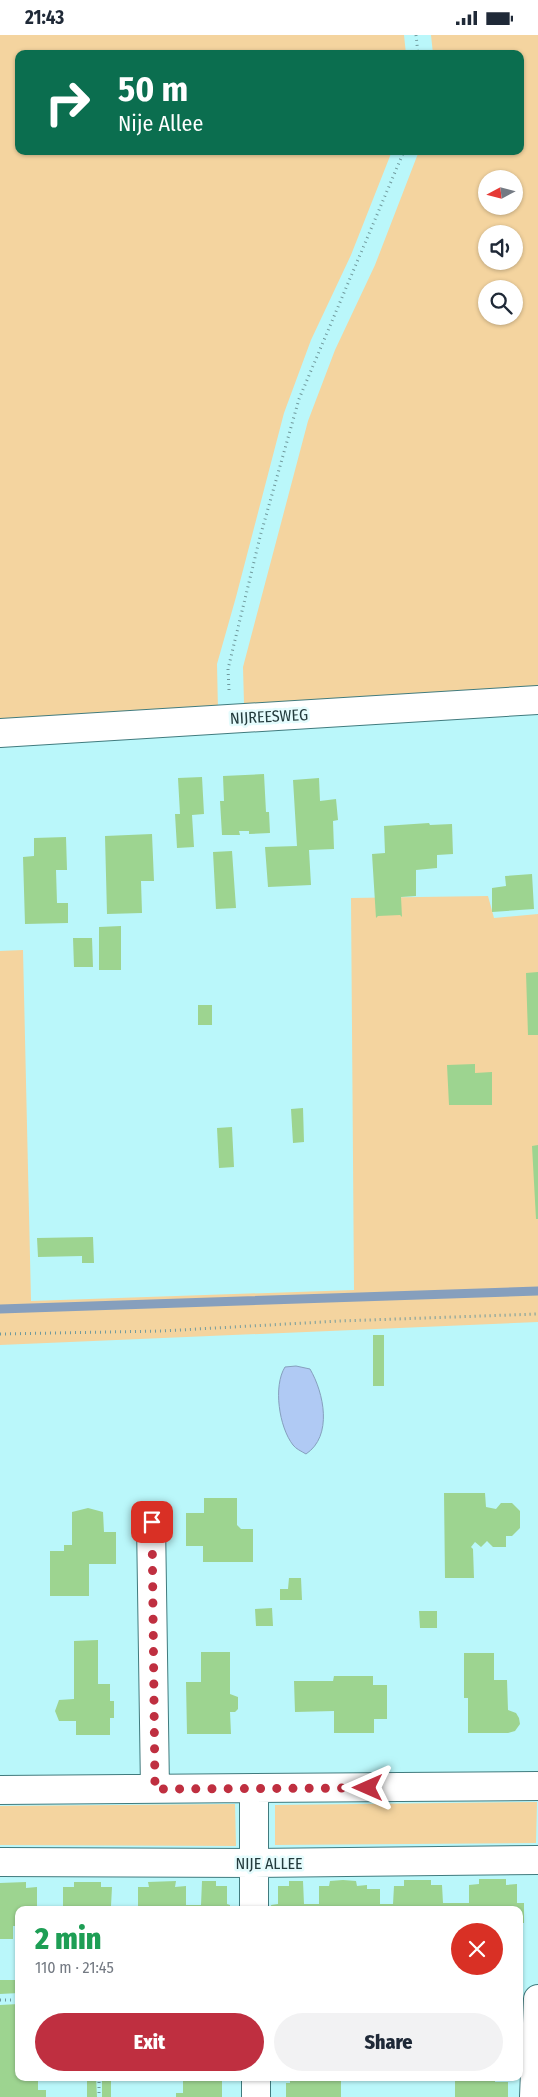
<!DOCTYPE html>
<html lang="en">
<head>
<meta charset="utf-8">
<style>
	:root { --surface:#fff; --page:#f2f2f3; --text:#1f2937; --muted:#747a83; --accent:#bf2f40 }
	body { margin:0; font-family:"Fira Sans Condensed",sans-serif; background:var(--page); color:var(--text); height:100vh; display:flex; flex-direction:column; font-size:19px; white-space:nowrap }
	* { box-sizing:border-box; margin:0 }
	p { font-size:16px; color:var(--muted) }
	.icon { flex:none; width:28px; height:28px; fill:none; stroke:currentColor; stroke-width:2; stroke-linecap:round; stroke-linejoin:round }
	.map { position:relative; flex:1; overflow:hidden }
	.details { position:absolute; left:15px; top:1871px; width:508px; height:175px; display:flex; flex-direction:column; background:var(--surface); border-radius:10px; box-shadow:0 1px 4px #0004 }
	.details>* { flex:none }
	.guide { position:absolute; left:15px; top:15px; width:509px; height:105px; border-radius:10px; box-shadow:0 1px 4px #0004; background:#0b6e4f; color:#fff; overflow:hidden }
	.needle { width:32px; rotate:263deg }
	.controls { position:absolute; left:478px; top:135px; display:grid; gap:10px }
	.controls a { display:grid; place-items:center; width:45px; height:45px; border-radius:50%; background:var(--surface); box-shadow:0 1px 4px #0004; font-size:25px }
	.pin { position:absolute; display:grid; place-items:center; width:42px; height:42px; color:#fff; margin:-21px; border-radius:10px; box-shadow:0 2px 8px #0006 }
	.me { position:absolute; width:55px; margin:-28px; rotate:270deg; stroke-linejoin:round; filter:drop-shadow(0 0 4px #0008) }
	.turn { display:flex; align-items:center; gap:18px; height:105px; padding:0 20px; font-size:22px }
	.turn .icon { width:65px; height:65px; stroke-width:2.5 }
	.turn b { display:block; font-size:35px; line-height:42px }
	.round { display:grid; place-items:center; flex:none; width:52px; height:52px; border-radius:26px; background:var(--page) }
	.overview { display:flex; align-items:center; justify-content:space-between; height:85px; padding:0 20px }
	h1 { font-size:30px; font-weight:800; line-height:38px; color:#1e9e55 }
	.cta { display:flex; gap:10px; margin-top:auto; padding:10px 20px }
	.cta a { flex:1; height:58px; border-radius:30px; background:var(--accent); color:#fff; font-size:20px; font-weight:800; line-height:58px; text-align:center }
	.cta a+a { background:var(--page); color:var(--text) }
	.status { display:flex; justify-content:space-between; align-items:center; height:35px; padding:0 25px; background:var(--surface); direction:ltr }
	.status svg { height:14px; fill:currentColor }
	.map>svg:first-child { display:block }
</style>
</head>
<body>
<div class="status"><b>21:43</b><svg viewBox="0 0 49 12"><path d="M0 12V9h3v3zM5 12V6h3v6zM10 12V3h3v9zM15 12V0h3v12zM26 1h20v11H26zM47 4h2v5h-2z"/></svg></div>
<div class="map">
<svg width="538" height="2062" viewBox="0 0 538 2062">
	<rect width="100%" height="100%" fill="#baf7fa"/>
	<!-- green -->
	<path fill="#f4d49f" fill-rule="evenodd" d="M0,0h404l2,19h-387v97h373l-41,104 -40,85 -27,73 -48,184 -19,67 1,47 -218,13z
		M431,0h107v655l-294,14 -1,-37 65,-246 27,-71 40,-85 44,-114h101v-97h-87zM486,144h28v27h-28zM486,199h28v27h-28zM486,254h28v27h-28z
		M488,861l6,22 44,-4v408l-538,23v-394l23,-1 8,351 323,-11 -3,-392z
		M537,1767l-1,41 -261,2v-40z
		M235,1769l1,42 -236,-1v-39z"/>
	<!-- water -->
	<path fill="#b0caf4" stroke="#869fbd" d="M296,1331l14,3c14,24 23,67 -4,85 -5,-3 -10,-5 -13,-9 -14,-18 -20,-59 -8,-78z"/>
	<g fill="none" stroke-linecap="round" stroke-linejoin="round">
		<!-- stream -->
		<path stroke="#869fbd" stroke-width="9" d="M0,1274l538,-18"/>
	</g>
	<!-- building -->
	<path fill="#9dd490" d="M264,739l2,38h3l1,21 -21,1v-3h-10l1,4h-18l-2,-34h4l-1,-25z
		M202,742l2,37 -12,1 2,32 -17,1 -2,-34h5l-2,-36z
		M319,743l1,23 16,-2 2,21 -5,1 1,28 -25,1 2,35 -43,2 -3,-40 32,-1 -4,-66z
		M429,788l1,2 22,-1 1,30 -16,1v13l-21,2v26l-15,1 1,20 -2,-2 -22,1 -2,2 -4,-64 13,-1 -1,-27z
		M152,799l2,47h-13l1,32 -35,1 -2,-78z
		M66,802l1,33h-11l1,33h11v20l-43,1 -2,-67 11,-1v-18z
		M232,816l4,57 -20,1 -3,-57z
		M532,839l2,35 -42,3v-24l14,-2 -1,-10z
		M121,891v44h-22v-43z
		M73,903h19l1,29h-19z
		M538,937v63h-10l-2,-62z
		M198,970h14v20h-14z
		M475,1029v9l17,-1v33h-43l-2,-40z
		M303,1073l1,34 -11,1 -2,-34z
		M232,1092l2,40 -15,1 -2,-40z
		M538,1110v74h-2l-4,-73z
		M93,1202l1,26h-12v-7l-44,1 -1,-19z
		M373,1300h11v51h-11z
		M444,1458h41l1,14 10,2 5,-6h11l8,8v17l-8,8h-6v11h-13l-6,-6 -6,6 -6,-5 -4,5 2,2 1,29h-29z
		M204,1463h33v27l4,4h12v33h-50v-16h-17v-33h18z
		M88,1473l15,4 1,20h12v32h-27v32h-39v-45h14v-6h8v-33z
		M289,1543h12l1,22h-22v-11h8z
		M272,1573l1,18h-17l-1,-17z
		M419,1576h18v17h-17z
		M98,1605v44h12v17h4v17h-4v17h-34v-14h-17l-4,-10 4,-11 15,-1v-58z
		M201,1617h29v42l8,3v12l-3,3h-5l1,22h-44l-1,-52h15z
		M464,1618h30v27h13l1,30 8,3 3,5 1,6 -5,7 -7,2h-40v-35h-4z
		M334,1641h39v9h14v34h-13v14h-40v-22l-39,1 -1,-31h39z
		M479,1844h27v6l11,-1v19h7v20h-5v-13h-247l-1,-5 7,-1v-18h11v-5h14l1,23h15v-18h10l1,-5 13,-1 13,1 1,5 10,-1v4h13v15h13l1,-18h10v-6h27v5h11l1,18h26v-18l10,-1z
		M176,1846l-1,6 11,-1v19h15l1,-24h14v5h11v18l3,1v5h-211v16h-6v13h-13v-56l26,-1v6l11,-1v19h26v-19h11v-5h27v5h11l-1,19h27v-19h11l-1,-5z
		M0,1945h19v13l-19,1z
		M19,1969v73h19v13h8v7h-46v-92z
		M87,2042h9l1,20h-10z
		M102,2042h9v20h-9z
		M183,2042h39v20h-46v-4h7z
		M312,2042h29v20h-55v-14h4v-2h22z
		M455,2042h40v5h13v15h-53z"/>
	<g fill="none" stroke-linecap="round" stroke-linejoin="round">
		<!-- minor casing -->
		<g stroke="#417b7e" stroke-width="30">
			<path id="minor" d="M0,698l538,-33
				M151,1487l4,267
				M254,1754v121
				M0,1755l538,-4
				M0,1827l254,1 284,-3
				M256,2042v20
				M534,2062l4,-98"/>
		</g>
		<!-- path -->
		<path stroke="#709a9d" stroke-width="3" stroke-dasharray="1 4" stroke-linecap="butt" d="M416,0l2,19
			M229,655l-1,-21 32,-132 39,-138 105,-248
			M0,1299l162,-3 178,-10 198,-7
			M0,1965h19
			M99,2042v20"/>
		<!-- minor -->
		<use href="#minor" stroke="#fff" stroke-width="28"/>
	</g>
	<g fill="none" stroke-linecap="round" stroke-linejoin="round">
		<!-- route -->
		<path stroke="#bf2f40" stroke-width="9" stroke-dasharray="0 16.2" d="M152,1487l3,267 213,-1"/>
	</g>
	<g text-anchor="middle" stroke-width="5" stroke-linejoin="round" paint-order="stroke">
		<!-- street labels -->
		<g font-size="16" fill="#233b3d" stroke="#e5fcfd">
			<text transform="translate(269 681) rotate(-3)" y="6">NIJREESWEG</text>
			<text x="269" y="1834">NIJE ALLEE</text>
		</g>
	</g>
</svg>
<div class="controls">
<a><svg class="needle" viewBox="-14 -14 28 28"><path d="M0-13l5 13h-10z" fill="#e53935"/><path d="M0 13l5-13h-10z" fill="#747a83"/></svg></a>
<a><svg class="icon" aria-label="sound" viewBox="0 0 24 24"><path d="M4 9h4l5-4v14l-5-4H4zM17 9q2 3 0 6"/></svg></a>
<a><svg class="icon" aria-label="search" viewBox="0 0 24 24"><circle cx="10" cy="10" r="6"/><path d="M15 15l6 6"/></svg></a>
</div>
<div class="pin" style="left:152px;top:1487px;background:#d93025"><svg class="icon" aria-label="arrive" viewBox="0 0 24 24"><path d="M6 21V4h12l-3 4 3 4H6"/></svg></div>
<svg class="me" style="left:368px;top:1753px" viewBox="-20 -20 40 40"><path d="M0-17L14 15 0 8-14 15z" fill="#bf2f40" stroke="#fff" stroke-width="4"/></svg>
<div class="guide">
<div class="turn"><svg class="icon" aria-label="right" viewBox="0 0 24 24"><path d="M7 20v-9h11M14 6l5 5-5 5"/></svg><div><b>50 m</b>Nije Allee</div></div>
</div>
<section class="details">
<div class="overview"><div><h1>2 min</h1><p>110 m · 21:45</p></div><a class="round" style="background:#d93025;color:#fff"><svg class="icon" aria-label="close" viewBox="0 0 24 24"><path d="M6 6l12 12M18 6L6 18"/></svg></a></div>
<div class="cta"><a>Exit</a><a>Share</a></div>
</section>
</div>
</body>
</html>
